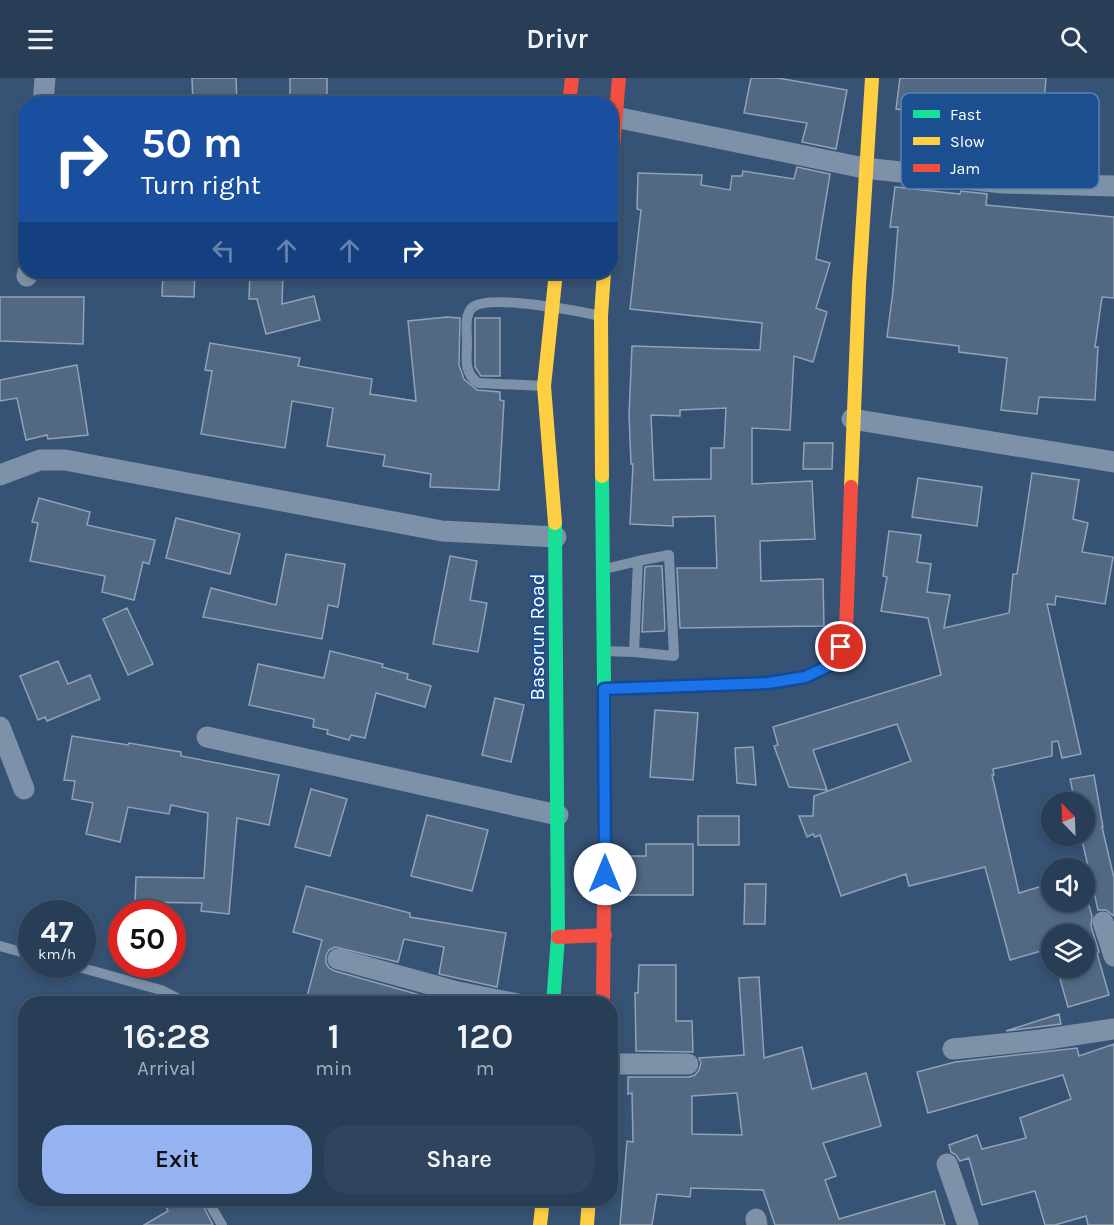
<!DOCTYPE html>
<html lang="en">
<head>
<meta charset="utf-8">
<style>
	:root { --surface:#283e57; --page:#30455d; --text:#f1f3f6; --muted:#a5aeba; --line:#44576d; --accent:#95b2f1 }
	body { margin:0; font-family:Karla,sans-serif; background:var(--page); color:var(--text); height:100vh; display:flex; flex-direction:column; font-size:22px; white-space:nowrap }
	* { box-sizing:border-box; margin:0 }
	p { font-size:20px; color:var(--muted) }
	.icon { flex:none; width:33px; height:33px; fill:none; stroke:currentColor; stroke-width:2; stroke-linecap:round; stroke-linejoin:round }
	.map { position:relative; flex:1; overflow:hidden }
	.side { position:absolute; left:18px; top:918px; width:600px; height:210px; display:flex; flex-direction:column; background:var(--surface); border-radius:24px; box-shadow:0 3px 9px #0003,0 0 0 2px var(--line) }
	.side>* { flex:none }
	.top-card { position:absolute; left:18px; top:18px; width:600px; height:183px; border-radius:24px; box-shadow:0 3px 9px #0003,0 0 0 2px var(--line); background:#1a4fa0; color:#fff; overflow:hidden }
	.needle { width:39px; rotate:337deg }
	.controls { position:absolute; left:1041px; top:714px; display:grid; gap:12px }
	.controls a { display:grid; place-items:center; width:54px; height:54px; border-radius:50%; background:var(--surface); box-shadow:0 3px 9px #0003,0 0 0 2px var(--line); font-size:30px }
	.speed { position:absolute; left:18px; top:822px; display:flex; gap:12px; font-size:30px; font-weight:700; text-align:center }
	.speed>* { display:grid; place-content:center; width:78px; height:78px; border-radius:50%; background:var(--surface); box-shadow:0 3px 9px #0003,0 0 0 2px var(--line); line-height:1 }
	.speed small { font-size:15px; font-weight:400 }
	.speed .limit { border:9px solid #d22; background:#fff; color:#111 }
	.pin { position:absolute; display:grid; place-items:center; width:51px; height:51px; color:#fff; margin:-26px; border:3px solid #fff; border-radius:50%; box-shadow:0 2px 6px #0007 }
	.me { position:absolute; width:66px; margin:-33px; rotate:0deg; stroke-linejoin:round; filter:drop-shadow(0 0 4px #0008) }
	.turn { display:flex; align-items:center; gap:21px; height:126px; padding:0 24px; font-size:27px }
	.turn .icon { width:78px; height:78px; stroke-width:2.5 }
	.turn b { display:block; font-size:42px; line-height:51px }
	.lanes { display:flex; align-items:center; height:57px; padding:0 24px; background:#0003; justify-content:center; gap:30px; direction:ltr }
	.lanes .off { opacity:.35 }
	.eta { display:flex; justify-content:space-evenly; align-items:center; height:102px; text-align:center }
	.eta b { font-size:36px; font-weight:600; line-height:42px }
	.cta { display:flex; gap:12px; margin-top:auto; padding:12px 24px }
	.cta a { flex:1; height:69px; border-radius:24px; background:var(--accent); color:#111; font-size:24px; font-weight:600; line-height:69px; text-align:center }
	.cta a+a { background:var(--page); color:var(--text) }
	header { display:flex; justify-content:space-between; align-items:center; height:78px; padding:0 24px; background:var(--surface); font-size:27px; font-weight:600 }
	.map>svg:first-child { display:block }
</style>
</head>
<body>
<header><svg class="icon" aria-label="menu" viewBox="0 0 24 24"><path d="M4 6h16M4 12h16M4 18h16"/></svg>Drivr<svg class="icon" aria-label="search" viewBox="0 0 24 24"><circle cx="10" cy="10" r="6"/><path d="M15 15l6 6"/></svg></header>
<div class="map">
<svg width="1114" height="1147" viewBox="0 0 1114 1147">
	<rect width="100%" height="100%" fill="#365274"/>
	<!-- building -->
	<path fill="#526984" stroke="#92a2b6" stroke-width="1.5" fill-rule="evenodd" d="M192,0h44l1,26h-44z
		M290,0h37v26h-37z
		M751,0h27l69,12 -11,59 -34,-7 5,-19 -63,-10z
		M900,0h146l-5,62 41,4 -2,27 -41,-4 -49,-2v4l-27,-3 5,-47 -72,-10z
		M797,89l33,7 -14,85 14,4 -14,45 11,4 -14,50 -19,-6 -4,74 -38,-2v56l60,-3 3,58 -55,2 1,40 62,-2 1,47 -144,2 -3,-60h40l-2,-52 -42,1v9l-43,-2 3,-60h-2l-2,-49 3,-69 128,4 2,-27 -132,-14 11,-99 -4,-1 1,-36 64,2 -1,10 29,5 2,-14h10l1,-5 51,8zM726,330l-2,40h-13v31l-57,1 -3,-65 29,1v-6z
		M895,109l65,7 1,-3 26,3 -1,11 128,12v81l-12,-1 -7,50h3l-3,53 -56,-3 -2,17 -36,-4 6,-52 -48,-6v-6l-72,-9 6,-46 5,-64h-8z
		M163,194h32l-1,25 -32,-1z
		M250,194h33l-1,32 32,-8 6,24 -54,14 -9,-35h-8z
		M0,219h84l-1,47 -83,-3z
		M447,239l13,1 -1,47 5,14 13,11 23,2v8l4,1 -5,89 -69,-3 1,-13 -48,-8 2,-11 -58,-9 6,-38 -41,-7 -7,47 -84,-14 11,-63 -7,-1 5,-27 90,15 -2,8 74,13 -2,15 46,7 -8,-80z
		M475,240h25v58h-19l-6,-9z
		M77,287l11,70 -40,4 -1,-4 -21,5 -9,-42 -17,3v-21z
		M804,365h29l-1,26h-29z
		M1032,395l47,7 -6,39 15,4 -6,29 31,5 -8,47 -49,-8 -1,9 -8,-1 34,150 -19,4 -4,-17 -6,1v14l-59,13 1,6h-2l27,118 33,-10v19h36l4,14 -1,10 8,26 -2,1 12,42 -41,12 -11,-39h27v-34h-32v27l-7,2 -4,-12 -31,9 -25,-93 -76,19 -3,-12 -65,22 -21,-61 -5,2 -2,-3 -6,3 -8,-21h14l1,-20 97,-35 -14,-37 -84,26 14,40 -38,-3 -15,-41 4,-1 -5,-18 168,-52 -13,-57 -47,-7 6,-34 -4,-1 6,-45 32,4 -4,27 14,2 -4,28 23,3 -6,33 65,-15 4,-39h4z
		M918,400l64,9 -5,39 -65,-9z
		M39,420l51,14 -3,13 68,15 -6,24 -6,-2 -9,38 -32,-8 3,-16 -75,-15 8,-38 -6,-1z
		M176,440l64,16 -10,40 -64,-16z
		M286,476l59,10 -7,43 -10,-2 -6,34 -119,-22 8,-29 65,17z
		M450,478l27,5 -7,39 17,3 -9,49 -45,-8z
		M652,488h10l3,62 -1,3 -22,1 3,-65z
		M127,530l26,56 -25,11 -25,-56z
		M330,573l53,13 -1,3 26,7 -1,5 24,7 -6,21 -49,-14 -11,45 -14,-3 -2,5 -22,-6 1,-4 -15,-3 1,-8 -65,-14 9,-41 66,14z
		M58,583l10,23 22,-9 10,24 -53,22 -2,-4 -7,3 -18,-44z
		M495,620l29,7 -13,57 -29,-7z
		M655,632l43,3 -5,67 -43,-3z
		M72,658l56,9 1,-2 52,9v4l98,19 -10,50 -32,-7 -8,96 -28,-3 1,-8 -67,-1 1,-25 68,1 4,-65 -37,-8 -2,9 -41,-7 -8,35 -34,-8 7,-31 -21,-4 3,-18 -11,-1z
		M753,669l3,38 -19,-2 -2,-35z
		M1094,697l9,52h-1l12,51v38l-8,-6h-8l-17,-74h3v-34h-9l-5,-23z
		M311,711l36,10 -17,57 -35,-9z
		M427,737l61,15 -16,61 -61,-15z
		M698,738h41v29h-41z
		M646,766h47v51h-65v-39h18z
		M745,806h21l-1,40h-21z
		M306,808l104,27v4l96,16 -9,54 -58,-13 5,-27 -40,-8 -6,23 -63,-15 -6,3 -3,6v7l3,5 6,3 117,33h-147l17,-64 -29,-8z
		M639,887h37v56h16l1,31 -57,-1 -1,-58h3z
		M759,899l5,81 38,-11 10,42 54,-16 15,53 -58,17 13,33 -11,4 14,39 96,-28 10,34h-170l-12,-35 -72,-2 -1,9 -33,-3 -5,31h-32l7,-84 6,1 -1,-49 -4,1v-17h61l6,-2 4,-5 2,-7 -2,-5 45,-3 -5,-77zM737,1015l5,42 -50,-1v-38z
		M1059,936l2,10 -55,7z
		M1114,966v181h-26l-2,-9 -31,9h-10l-10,-34 -53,14 -13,-47 -9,3 -4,-6 -5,-3 -2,-7 28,-10 5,14 44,-11 -6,-20 51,-19 -8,-24 -135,38 -11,-41 38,-10 122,-14 2,8z
		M161,1120h38l14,27h-69l24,-14z"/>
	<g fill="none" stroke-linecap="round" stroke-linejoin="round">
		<!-- lane -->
		<path stroke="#7d92a8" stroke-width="10" d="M544,308l-66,-3c-15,-11 -11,-24 -11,-41 0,-11 -3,-28 6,-35 17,-13 105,4 128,9
			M604,573l30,1 4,-91 -33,8
			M634,574l40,4 -5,-101 -31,6
			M0,868l32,9
			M68,886l93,26 28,14
			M206,1120l16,27"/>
		<!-- street -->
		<path stroke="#7d92a8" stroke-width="21" d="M43,26l2,-26
			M615,39l249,51 139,15 111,3
			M27,198l1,-4
			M852,341l262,43
			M0,397l40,-15h25l377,71 114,6
			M0,649l24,62
			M207,659l351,78
			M1103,844l11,34
			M338,881l120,33 60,12
			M953,971l88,-9 73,-11
			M610,986h78
			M947,1086l21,61
			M756,1141l1,6"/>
		<!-- fast -->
		<path stroke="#16e098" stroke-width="14" d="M602,398l3,313
			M553,926l5,-67 -3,-414"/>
		<!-- slow -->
		<path stroke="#ffcf43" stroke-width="14" d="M602,398l-1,-160 3,-44
			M851,409l8,-202 13,-207
			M555,445l-11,-137 12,-114
			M540,1147l3,-27
			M587,1147l2,-27"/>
		<!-- jam -->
		<path stroke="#f24e42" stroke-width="14" d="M569,26l3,-26
			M610,105l9,-105
			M604,611l164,-6 37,-6 30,-14 11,-32 5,-144
			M558,859l47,-2
			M603,926l2,-215"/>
	</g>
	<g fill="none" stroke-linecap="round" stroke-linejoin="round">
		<!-- route casing -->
		<g stroke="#114b97" stroke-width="15">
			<path id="route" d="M605,796l-1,-185 164,-6 37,-6 30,-14 6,-16"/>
		</g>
		<!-- route -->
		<use href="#route" stroke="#1a73e8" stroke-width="10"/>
	</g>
	<g text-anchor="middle" stroke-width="4.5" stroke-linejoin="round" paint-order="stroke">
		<!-- street labels -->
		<g font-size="20" fill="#fff" stroke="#1b4f8f">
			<text transform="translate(537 559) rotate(-90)" y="7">Basorun Road</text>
		</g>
	</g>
	<!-- legend -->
	<rect x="901" y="15" width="198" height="96" rx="9" fill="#1b4f8f" stroke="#5f84b1" stroke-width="1.5"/>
	<rect x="913" y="32" width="27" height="8" fill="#16e098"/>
	<rect x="913" y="59" width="27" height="8" fill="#ffcf43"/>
	<rect x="913" y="86" width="27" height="8" fill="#f24e42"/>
	<g font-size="16" fill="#fff">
		<text x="950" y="42">Fast</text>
		<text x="950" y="69">Slow</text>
		<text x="950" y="96">Jam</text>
	</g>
</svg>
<div class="controls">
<a><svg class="needle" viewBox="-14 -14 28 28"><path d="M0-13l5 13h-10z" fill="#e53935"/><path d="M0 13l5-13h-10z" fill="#a5aeba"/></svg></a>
<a><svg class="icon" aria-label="sound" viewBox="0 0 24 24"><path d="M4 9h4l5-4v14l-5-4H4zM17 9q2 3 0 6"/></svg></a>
<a><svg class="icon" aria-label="layers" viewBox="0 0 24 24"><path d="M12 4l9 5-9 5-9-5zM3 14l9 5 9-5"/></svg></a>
</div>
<div class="speed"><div>47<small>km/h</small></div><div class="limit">50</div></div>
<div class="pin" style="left:841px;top:569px;background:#d93025"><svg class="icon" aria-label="arrive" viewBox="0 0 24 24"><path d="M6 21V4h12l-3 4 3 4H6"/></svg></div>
<svg class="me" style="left:605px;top:796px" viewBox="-20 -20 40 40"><circle r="19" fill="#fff"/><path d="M0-13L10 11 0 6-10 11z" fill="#1a73e8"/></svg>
<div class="top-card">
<div class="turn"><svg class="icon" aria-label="right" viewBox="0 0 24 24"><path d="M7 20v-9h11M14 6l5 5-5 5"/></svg><div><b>50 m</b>Turn right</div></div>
<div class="lanes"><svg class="icon off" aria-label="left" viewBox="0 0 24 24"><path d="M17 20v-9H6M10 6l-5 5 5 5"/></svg><svg class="icon off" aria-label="ahead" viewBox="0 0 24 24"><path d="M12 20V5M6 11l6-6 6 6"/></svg><svg class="icon off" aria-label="ahead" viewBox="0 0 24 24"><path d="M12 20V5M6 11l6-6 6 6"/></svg><svg class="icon" aria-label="right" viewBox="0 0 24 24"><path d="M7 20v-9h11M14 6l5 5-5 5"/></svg></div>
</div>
<section class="side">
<div class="eta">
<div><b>16:28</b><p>Arrival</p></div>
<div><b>1</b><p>min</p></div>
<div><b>120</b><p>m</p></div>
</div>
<div class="cta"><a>Exit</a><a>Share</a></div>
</section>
</div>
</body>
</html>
